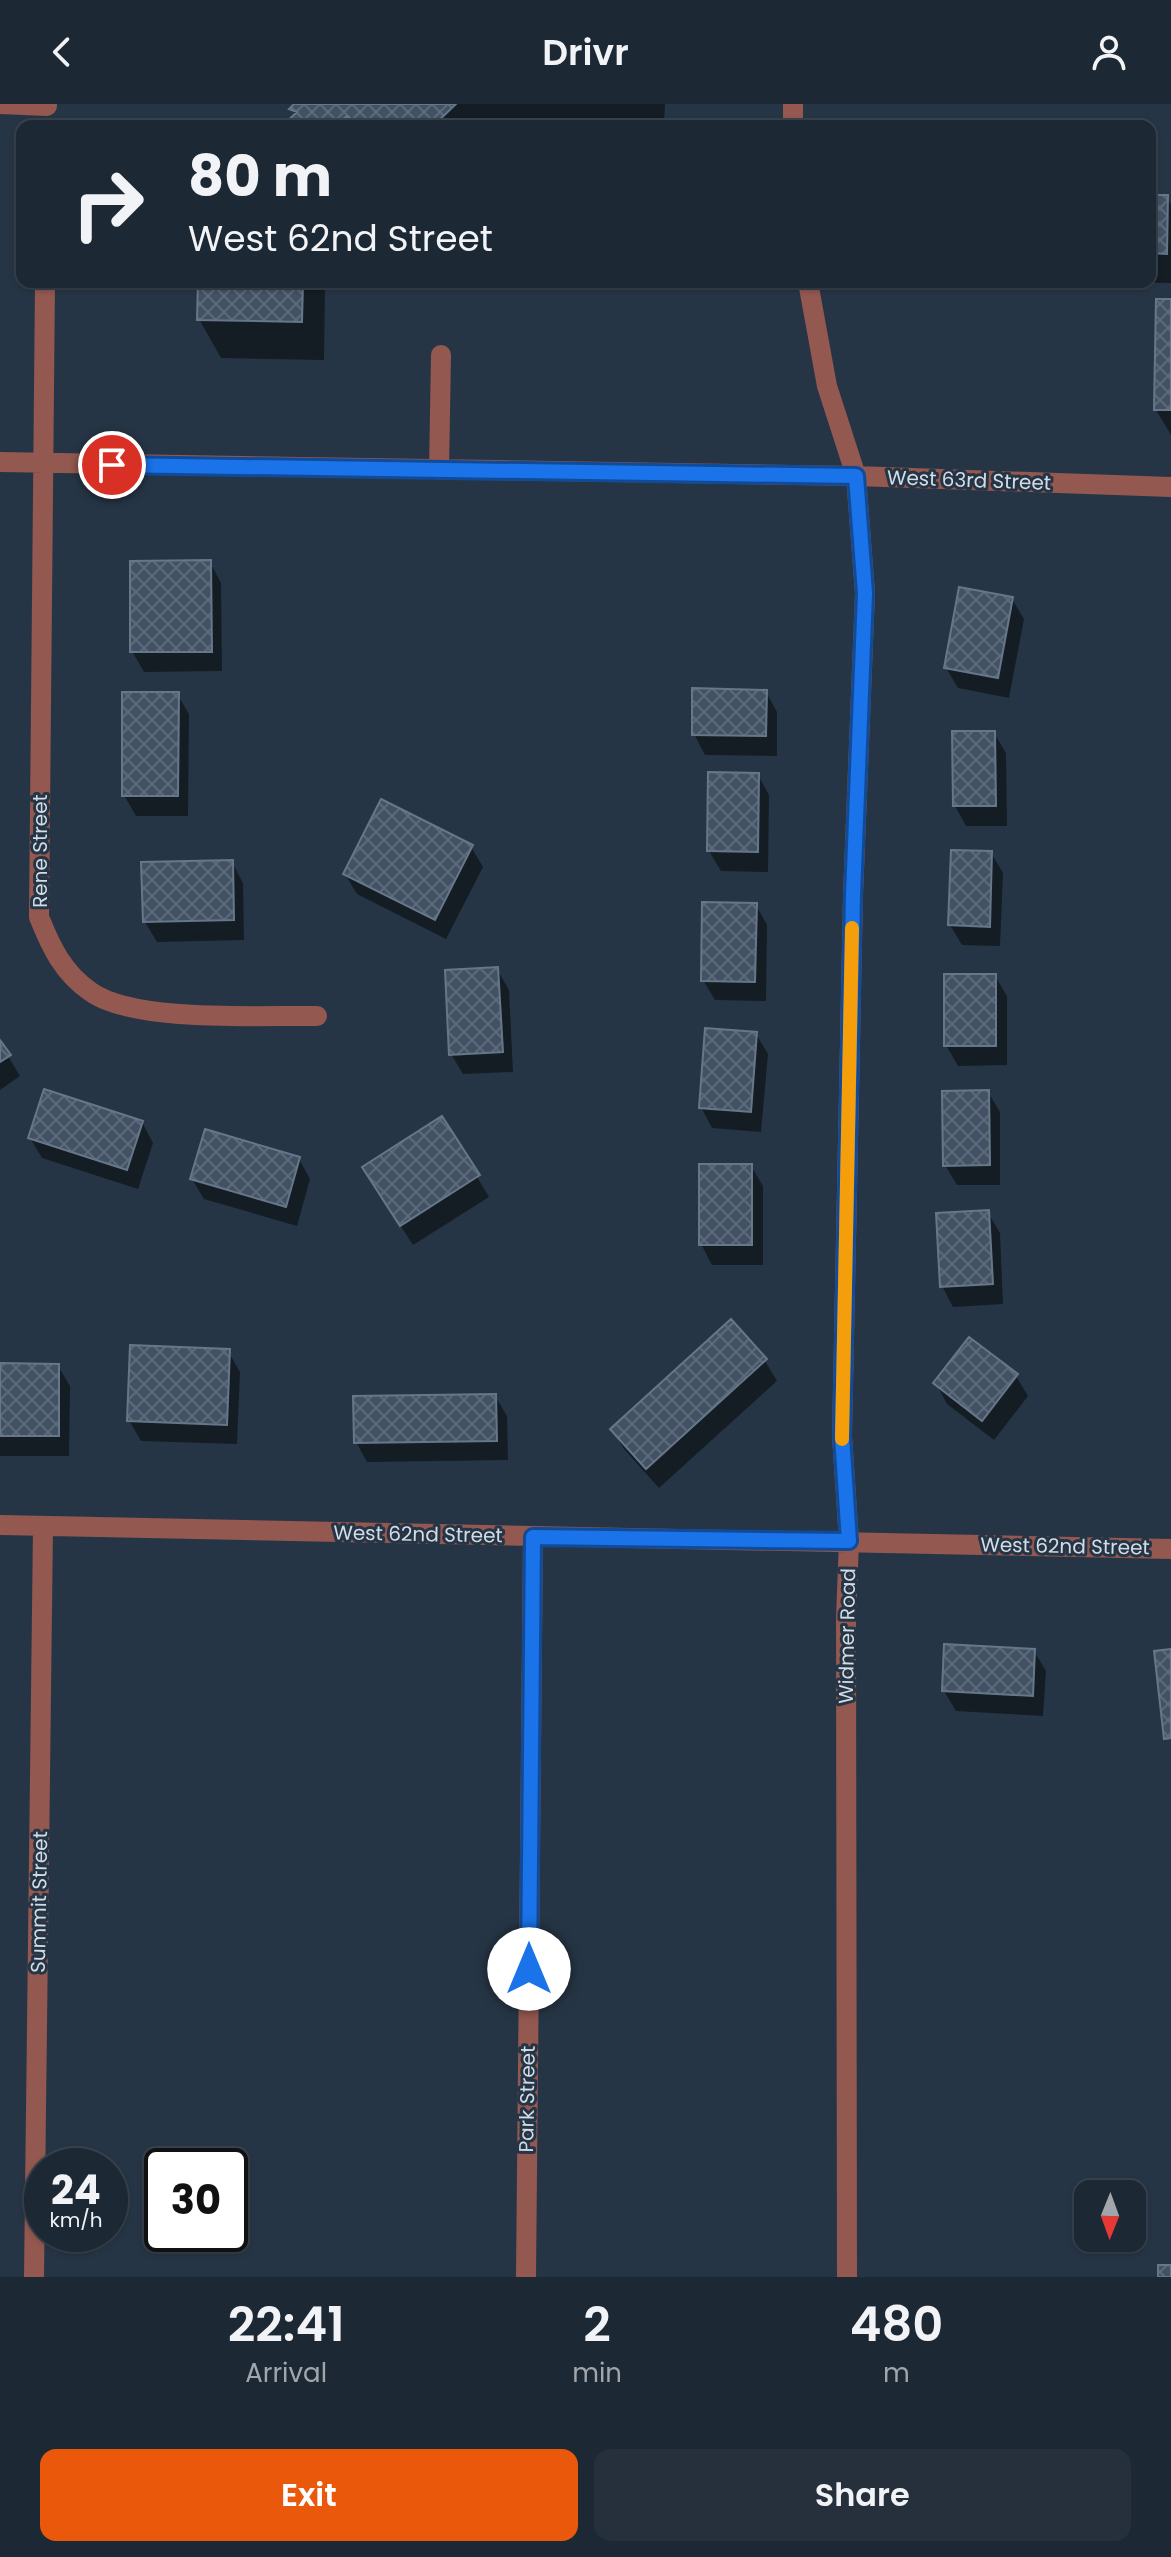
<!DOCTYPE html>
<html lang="en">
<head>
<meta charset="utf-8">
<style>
	:root { --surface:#1c2834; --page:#25303c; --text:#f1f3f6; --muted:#a0a6ac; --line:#3a444f; --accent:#ea580c }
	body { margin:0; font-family:Poppins,sans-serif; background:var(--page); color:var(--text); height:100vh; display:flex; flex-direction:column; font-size:30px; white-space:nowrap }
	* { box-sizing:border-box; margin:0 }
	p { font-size:26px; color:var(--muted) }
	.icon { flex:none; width:44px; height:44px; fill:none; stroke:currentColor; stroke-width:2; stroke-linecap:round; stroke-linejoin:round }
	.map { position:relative; height:2173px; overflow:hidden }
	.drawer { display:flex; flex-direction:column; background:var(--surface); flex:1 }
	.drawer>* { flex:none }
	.top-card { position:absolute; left:16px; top:16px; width:1140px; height:168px; border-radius:16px; box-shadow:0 2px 6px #0004,0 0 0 2px var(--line); background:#1c2834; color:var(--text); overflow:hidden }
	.needle { width:52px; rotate:181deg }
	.buttons { position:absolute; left:1074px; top:2076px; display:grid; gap:16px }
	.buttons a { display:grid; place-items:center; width:72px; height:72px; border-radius:16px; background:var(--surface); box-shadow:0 2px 6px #0004,0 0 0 2px var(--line); font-size:40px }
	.speed { position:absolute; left:24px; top:2044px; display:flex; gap:16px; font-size:40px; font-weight:700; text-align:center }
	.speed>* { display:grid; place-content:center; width:104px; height:104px; border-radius:50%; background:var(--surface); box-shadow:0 2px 6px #0004,0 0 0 2px var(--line); line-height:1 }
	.speed small { font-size:20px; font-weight:400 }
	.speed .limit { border:4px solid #111; border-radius:12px; background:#fff; color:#111 }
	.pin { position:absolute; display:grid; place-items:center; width:68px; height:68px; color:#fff; margin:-34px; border:4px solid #fff; border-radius:50%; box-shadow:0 2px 8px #0007 }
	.me { position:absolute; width:88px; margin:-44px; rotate:0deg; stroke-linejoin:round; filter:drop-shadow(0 0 6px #0008) }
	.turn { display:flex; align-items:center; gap:28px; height:168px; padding:0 40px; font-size:36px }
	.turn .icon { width:104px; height:104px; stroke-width:2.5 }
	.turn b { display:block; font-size:56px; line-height:68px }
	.eta { display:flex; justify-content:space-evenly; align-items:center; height:136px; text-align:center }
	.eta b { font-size:48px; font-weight:600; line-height:56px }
	.cta { display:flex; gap:16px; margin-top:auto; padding:16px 40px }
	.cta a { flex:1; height:92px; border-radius:16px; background:var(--accent); color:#fff; font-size:32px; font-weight:600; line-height:92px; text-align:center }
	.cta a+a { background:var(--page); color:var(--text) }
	header { display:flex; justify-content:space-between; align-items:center; height:104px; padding:0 40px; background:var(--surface); font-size:36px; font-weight:600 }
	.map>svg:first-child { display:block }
</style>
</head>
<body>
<header><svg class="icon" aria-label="back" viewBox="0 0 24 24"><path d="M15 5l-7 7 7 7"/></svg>Drivr<svg class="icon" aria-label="person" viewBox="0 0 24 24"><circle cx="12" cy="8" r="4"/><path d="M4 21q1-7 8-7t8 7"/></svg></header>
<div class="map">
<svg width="1171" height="2173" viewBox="0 0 1171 2173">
	<defs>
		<pattern id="building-cross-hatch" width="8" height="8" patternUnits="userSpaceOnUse" patternTransform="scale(2)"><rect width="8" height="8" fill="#425264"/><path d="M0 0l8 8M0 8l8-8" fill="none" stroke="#5c6a7a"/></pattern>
	</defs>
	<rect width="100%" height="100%" fill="#263545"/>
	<!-- shadow -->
	<path fill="#0007" d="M297,0h368l-1,22h-379l11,-10 -4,-7z
		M1150,93h17l4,8v78l-64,-1h43z
		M200,178h132l-7,7 -1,71 -103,-2 -22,-39z
		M1171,197v134l-15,-25z
		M210,458l11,21 1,88 -78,1 -12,-21z
		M1012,495l12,20 -15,79 -51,-10 -12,-20z
		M766,588l11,20v44l-72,-1 -11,-21z
		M177,590l12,20 -1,102h-52l-12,-21z
		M994,629l12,20 1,73h-41l-11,-20z
		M758,671l11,20 -1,77 -47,-1 -12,-20z
		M471,743l12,20 -37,72 -89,-45 -12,-20z
		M991,749l12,20 -3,73 -38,-1 -12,-20z
		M232,758l11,21 1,57 -87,2 -12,-20z
		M756,801l11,20 -1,76 -51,-1 -12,-20z
		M497,865l12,21 4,82 -50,2 -12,-20z
		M995,872l12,20v69l-49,1 -12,-21z
		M756,930l12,20 -7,78 -49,-4 -11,-21z
		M0,939l20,33 -20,14z
		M988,988l12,20v73h-43l-12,-20z
		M442,1015l47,78 -76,48 -37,-57z
		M142,1018l11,21 -15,46 -96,-31 -12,-20z
		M299,1055l11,20 -13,47 -93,-27 -12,-20z
		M751,1062l12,20v79h-51l-11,-21z
		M988,1109l12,20 3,71 -50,3 -11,-21z
		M228,1247l12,21 -3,72 -96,-3 -12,-21z
		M765,1257l12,20 -118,107 -35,-39 -12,-20z
		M0,1261l58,1 12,20 -1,70h-69z
		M1016,1272l12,20 -34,44 -47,-36 -11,-21z
		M495,1292l12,20 1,44 -141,2 -11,-20z
		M1034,1547l12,20 -3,45 -87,-5 -12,-20z"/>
	<!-- building -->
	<path fill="url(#building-cross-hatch)" stroke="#667789" stroke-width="2" d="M294,0h162l-23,22h-76l-10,-10 -11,10h-54l15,-14 -8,-3z
		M1150,91h18l-1,59 -17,-1z
		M198,178h105l-1,40 -105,-2z
		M1156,195h15v111h-17z
		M211,456l1,92h-82v-91z
		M959,483l54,10 -15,81 -54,-10z
		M692,584l75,2 -1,46 -74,-1z
		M122,588h57l-1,104h-56z
		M952,627h43l1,75h-43z
		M708,668l51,1 -1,79 -51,-1z
		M381,695l92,46 -38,75 -92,-46z
		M951,746l41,1 -2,76 -42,-2z
		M233,756l1,60 -91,2 -2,-60z
		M702,798l55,1 -2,79 -54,-1z
		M498,863l5,85 -54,3 -4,-85z
		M944,870h52v72h-52z
		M705,924l52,4 -6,80 -52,-4z
		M0,936l11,15 -11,7z
		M44,985l99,32 -16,49 -99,-32z
		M989,986l1,75 -47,1 -1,-75z
		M442,1012l38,59 -80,51 -38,-59z
		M205,1025l95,28 -14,50 -96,-28z
		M699,1060h53v81h-53z
		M989,1106l4,74 -53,3 -4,-74z
		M731,1215l36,40 -121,110 -36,-40z
		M969,1233l49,37 -36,47 -49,-38z
		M130,1241l100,4 -3,76 -100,-4z
		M0,1259l59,1v72h-59z
		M496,1290l1,47 -143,2 -1,-47z
		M944,1540l91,5 -2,47 -91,-5z
		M1171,1545v89l-7,1 -10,-88z
		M1158,2161h13v12h-13z"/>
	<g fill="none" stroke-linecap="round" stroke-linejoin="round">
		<!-- minor -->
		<path stroke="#935850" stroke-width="20" d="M0,0l47,2
			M793,0v22
			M45,178l-6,635c12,30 24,56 52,75 44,31 170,23 226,24
			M808,178l19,104 29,90 9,117 -12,302 -11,541 7,105 -3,77 1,659
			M0,358l856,14 315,11
			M439,366l2,-115
			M0,1421l1171,24
			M34,2173l9,-751
			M526,2173l7,-740"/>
	</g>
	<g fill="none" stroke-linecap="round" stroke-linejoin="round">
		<!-- route casing -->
		<g stroke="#114b97" stroke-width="20">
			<path id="route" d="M112,361l744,11 9,117 -12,302 -11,541 7,105 -316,-4 -4,432"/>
		</g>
		<!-- route -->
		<use href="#route" stroke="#1a73e8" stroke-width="14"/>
		<!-- slow -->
		<path stroke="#f59e0b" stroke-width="14" d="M842,1335l10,-511"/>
	</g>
	<g text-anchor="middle" stroke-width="6" stroke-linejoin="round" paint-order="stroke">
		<!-- street labels -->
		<g font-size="20" fill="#d2dce6" stroke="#263545">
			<text transform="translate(969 376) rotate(2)" y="7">West 63rd Street</text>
			<text transform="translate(40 747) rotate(-90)" y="7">Rene Street</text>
			<text transform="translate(418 1430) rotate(1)" y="7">West 62nd Street</text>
			<text transform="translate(1065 1442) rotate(1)" y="7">West 62nd Street</text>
			<text transform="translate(847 1532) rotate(-89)" y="7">Widmer Road</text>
			<text transform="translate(39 1798) rotate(-89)" y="7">Summit Street</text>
			<text transform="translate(527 1995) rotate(-89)" y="7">Park Street</text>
		</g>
	</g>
</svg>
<div class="buttons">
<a><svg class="needle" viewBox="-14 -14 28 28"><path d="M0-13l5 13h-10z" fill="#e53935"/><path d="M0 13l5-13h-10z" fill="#a0a6ac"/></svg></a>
</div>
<div class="speed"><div>24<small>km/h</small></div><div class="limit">30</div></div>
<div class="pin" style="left:112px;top:361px;background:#d93025"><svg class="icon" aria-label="arrive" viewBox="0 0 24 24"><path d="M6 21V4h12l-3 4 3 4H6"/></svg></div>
<svg class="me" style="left:529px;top:1865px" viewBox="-20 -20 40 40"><circle r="19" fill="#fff"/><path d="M0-13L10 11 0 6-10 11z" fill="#1a73e8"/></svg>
<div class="top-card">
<div class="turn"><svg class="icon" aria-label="right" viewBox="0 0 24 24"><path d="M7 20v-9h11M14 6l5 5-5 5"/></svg><div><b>80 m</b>West 62nd Street</div></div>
</div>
</div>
<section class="drawer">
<div class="eta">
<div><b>22:41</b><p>Arrival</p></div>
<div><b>2</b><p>min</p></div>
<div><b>480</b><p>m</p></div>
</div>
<div class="cta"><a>Exit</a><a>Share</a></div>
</section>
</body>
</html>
